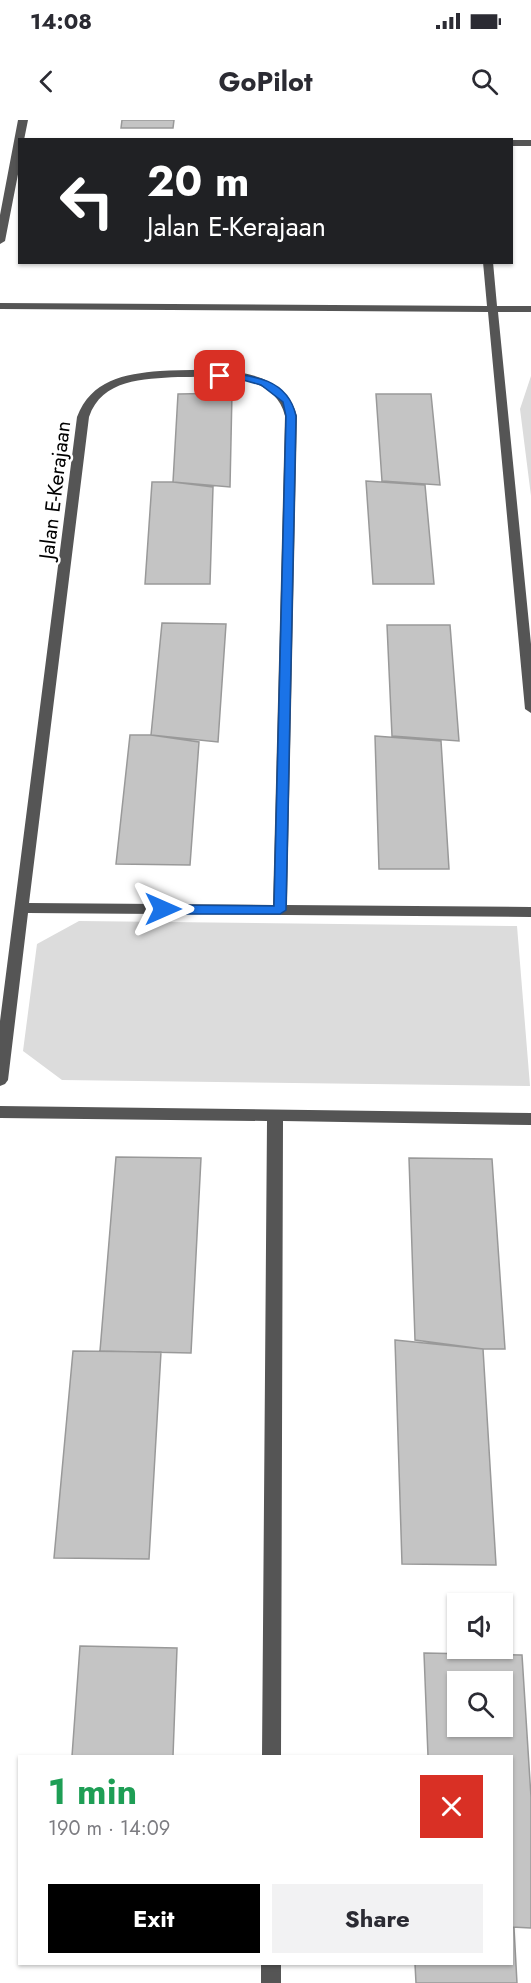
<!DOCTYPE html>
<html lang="en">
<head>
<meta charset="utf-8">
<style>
	:root { --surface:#fff; --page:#f2f2f3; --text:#2b2b33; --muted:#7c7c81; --accent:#000 }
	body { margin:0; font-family:Jost,sans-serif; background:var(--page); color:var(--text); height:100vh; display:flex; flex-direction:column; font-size:22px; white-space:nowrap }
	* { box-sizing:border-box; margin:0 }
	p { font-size:20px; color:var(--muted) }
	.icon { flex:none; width:33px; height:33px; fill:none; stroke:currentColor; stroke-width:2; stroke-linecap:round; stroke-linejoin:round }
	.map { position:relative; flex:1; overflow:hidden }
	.drawer { position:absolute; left:18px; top:1635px; width:495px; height:210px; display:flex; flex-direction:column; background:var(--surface); border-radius:0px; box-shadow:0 2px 4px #0004 }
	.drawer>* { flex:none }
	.hud { position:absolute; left:18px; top:18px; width:495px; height:126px; border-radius:0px; box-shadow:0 2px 4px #0004; background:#202124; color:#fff; overflow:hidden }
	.tools { position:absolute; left:447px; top:1473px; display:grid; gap:12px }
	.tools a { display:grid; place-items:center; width:66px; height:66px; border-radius:0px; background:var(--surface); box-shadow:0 2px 4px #0004; font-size:30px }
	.pin { position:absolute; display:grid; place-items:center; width:51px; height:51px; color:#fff; margin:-26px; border-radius:12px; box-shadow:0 3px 9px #0006 }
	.me { position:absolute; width:66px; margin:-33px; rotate:90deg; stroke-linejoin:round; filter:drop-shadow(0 0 4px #0008) }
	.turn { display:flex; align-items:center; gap:21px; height:126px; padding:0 30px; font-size:27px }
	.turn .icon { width:78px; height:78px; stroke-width:2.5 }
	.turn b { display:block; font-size:42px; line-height:51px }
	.round { display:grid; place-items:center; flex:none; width:63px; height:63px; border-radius:0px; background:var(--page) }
	.overview { display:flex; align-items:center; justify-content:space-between; height:102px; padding:0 30px }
	h1 { font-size:36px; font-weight:700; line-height:45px; color:#1e9e55 }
	.action { display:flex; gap:12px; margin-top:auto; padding:12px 30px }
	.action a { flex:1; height:69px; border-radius:0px; background:var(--accent); color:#fff; font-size:24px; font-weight:700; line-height:69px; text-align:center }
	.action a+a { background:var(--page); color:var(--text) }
	.status { display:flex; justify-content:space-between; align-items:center; height:42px; padding:0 30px; background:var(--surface); direction:ltr }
	.status svg { height:16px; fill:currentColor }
	header { display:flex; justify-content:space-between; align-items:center; height:78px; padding:0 30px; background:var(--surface); font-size:27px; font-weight:700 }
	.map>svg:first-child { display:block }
</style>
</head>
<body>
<div class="status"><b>14:08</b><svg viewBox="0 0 49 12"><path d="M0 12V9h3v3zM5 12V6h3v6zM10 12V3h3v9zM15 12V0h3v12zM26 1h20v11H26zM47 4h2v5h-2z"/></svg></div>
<header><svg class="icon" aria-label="back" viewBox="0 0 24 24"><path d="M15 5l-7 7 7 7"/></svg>GoPilot<svg class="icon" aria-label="search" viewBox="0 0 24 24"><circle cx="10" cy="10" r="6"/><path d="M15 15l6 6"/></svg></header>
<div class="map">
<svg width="531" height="1863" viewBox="0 0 531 1863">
	<rect width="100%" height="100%" fill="#fff"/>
	<!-- green -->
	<path fill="#dcdcdc" d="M531,256v120l-11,-87z
		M79,801l438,5 13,160 -468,-6 -39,-29 14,-107z"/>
	<!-- building -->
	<path fill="#c4c4c4" stroke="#999" stroke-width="1.5" fill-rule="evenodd" d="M122,0h52l-1,8h-52z
		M232,273l-2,94 -57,-5 5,-88z
		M376,274h55l9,91 -58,-4z
		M366,361l59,4 9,99h-61z
		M152,362h21l40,5 -3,97h-65z
		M162,503l64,1 -8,118 -67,-7z
		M387,505h63l9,116 -67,-5z
		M130,615h21l48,7 -9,123 -74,-1z
		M375,616l66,5 8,128h-70z
		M116,1037l85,1 -10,195 -91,-2z
		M409,1038l83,1 13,190h-22l-68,-9z
		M395,1220l88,9 13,216 -94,-1z
		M73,1231l88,1 -12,207 -95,-1z
		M80,1526l97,2 -4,108h-101z
		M424,1533l98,2 9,142v131l-19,-1v-171h-84zM458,1562h44v44h-44z
		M512,1807l2,1 3,55h-101l-1,-19h97z"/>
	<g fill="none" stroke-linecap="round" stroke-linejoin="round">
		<!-- minor -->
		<path fill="#555" fill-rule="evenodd" d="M18,0h10l-4,20h-4v24l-15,77 -5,3v-29z
			M512,20h19v6h-19z
			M483,142h10l4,44h34v6h-33l33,332v69l-6,-4 -37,-397 -488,-3v-6l487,3z
			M160,251c44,-1 123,-10 137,45l-10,489 244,2v10l-503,-4 -20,167 -3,4 -5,2v-65l77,-604c14,-37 47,-43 83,-46zM178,257c37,0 96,-6 107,39l-12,489 -244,-2 60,-486c13,-38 54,-38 89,-40z
			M0,986l531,7v12l-248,-4 -2,635h-19l5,-635 -267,-3z
			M261,1844h20v19h-20z"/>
	</g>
	<!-- route -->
	<path fill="#1a73e8" stroke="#114b97" stroke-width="1.5" d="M220,253c34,2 68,6 76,43l-10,494 -6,4h-117l-6,-5 6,-4 111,1 12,-490 -3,-14 -22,-17 -18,-5 -26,-2 -2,-2z"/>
	<g text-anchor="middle" stroke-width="5" stroke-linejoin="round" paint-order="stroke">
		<!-- street labels -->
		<g font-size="21" fill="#000" stroke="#fff">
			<text transform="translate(55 370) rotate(-83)" y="7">Jalan E-Kerajaan</text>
		</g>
	</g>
</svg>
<div class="tools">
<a><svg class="icon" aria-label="sound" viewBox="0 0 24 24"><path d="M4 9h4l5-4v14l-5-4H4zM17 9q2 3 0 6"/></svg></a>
<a><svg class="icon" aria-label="search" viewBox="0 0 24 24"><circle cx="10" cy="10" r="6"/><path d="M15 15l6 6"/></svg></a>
</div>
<div class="pin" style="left:220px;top:256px;background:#d93025"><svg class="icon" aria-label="arrive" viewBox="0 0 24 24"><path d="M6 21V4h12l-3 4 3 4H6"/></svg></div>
<svg class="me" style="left:163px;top:789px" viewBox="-20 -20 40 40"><path d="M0-17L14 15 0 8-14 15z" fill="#1a73e8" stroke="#fff" stroke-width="4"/></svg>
<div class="hud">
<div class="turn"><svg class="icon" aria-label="left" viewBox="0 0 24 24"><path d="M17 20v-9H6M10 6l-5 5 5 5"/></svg><div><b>20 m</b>Jalan E-Kerajaan</div></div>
</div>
<section class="drawer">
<div class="overview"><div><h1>1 min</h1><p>190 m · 14:09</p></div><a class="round" style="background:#d93025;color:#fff"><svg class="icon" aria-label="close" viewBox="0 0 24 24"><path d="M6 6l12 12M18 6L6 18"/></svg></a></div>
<div class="action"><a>Exit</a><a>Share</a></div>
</section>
</div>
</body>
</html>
